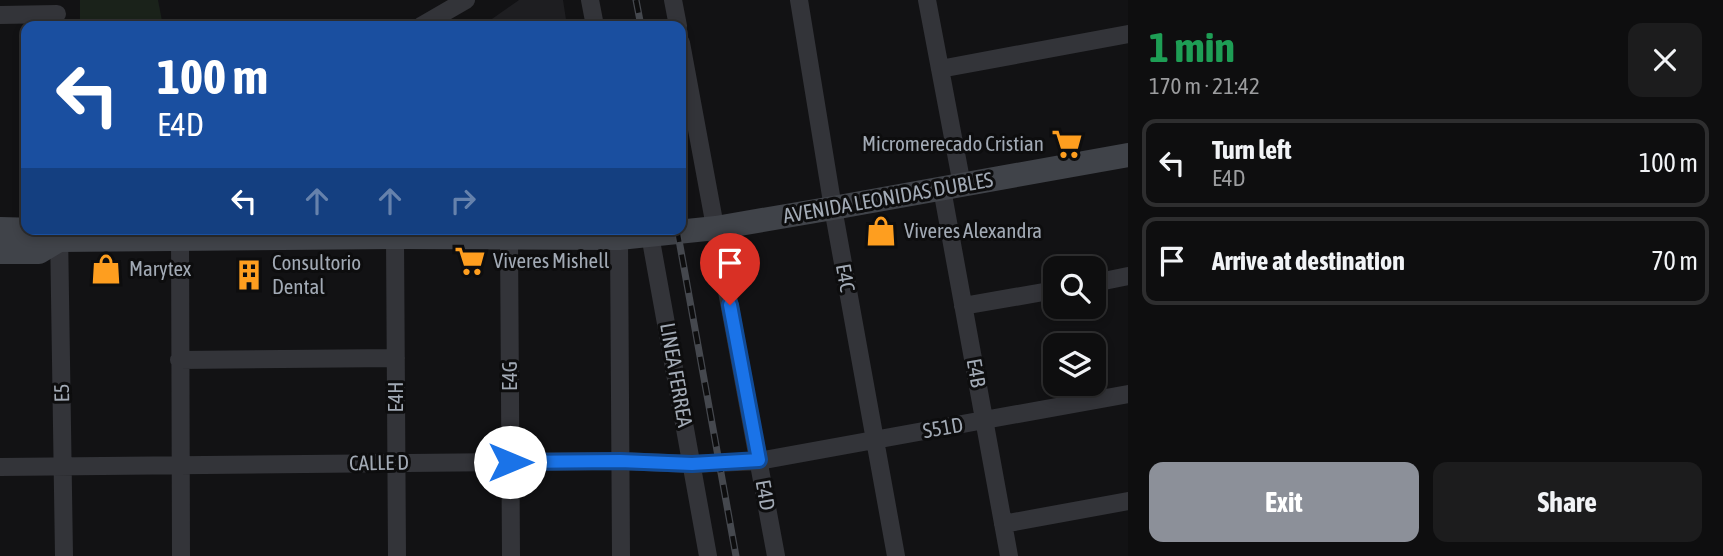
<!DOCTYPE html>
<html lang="en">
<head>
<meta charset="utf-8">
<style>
	:root { --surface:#0e0e0f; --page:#1c1c1d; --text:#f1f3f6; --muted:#9b9c9e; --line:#2e2e2f; --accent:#8c9099 }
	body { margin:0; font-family:"Asap Condensed",sans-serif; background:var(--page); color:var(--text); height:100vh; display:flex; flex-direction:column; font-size:26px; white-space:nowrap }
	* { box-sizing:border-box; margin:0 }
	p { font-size:23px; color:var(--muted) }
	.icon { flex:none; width:38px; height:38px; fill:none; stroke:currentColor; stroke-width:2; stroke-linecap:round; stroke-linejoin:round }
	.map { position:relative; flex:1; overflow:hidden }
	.side { display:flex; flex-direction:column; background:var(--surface); width:595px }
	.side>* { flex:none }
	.top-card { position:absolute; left:21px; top:21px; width:665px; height:214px; border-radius:14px; box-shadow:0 4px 10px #0003,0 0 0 2px var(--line); background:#1a4fa0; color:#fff; overflow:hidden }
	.tools { position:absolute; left:1043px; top:256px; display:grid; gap:14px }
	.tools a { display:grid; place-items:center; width:63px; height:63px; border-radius:14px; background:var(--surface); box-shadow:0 4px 10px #0003,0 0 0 2px var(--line); font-size:35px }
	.pin { position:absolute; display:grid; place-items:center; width:60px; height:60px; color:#fff; margin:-72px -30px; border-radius:50% 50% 50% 0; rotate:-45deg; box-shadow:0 0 7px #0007 }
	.pin .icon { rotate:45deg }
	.me { position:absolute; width:77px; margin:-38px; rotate:90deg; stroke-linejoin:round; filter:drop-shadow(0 0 5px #0008) }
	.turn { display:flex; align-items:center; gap:24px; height:147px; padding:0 21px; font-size:32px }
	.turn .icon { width:91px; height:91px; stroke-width:2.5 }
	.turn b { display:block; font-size:49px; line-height:60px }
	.lanes { display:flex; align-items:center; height:66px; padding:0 21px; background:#0003; justify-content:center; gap:35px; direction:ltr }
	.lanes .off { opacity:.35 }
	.round { display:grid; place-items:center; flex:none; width:74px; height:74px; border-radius:14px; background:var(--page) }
	.summary { display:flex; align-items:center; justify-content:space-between; height:119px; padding:0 21px }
	h1 { font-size:42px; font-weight:700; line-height:52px; color:#1e9e55 }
	.action { display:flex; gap:14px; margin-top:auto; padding:14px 21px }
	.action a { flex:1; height:80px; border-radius:14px; background:var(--accent); color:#fff; font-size:28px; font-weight:700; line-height:80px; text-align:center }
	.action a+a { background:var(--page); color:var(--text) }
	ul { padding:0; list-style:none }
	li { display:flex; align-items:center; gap:21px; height:88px; margin:0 14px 10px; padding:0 7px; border:4px solid var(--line); border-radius:14px }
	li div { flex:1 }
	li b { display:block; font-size:26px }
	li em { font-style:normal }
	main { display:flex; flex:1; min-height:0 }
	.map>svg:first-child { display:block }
</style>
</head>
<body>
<main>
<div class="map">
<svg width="1128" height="556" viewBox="0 0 1128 556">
	<rect width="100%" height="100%" fill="#121214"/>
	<!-- built -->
	<path fill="#1e1e21" d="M519,0h44l4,26h-85z"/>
	<!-- green -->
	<path fill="#1a221a" d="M80,0h78l5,26h-83z"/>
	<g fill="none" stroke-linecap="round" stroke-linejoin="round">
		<!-- street -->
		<path stroke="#333439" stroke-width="18" d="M590,0l5,26
			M673,0l5,26
			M799,0l34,208 63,348
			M927,0l35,185
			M0,15l57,-1
			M421,26l45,-26
			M681,43l95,513
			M940,69l188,-35
			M942,189l67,367
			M180,229l1,327
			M59,231l5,325
			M650,235l58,321
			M395,237l2,319
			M509,238l2,318
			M619,238l2,318
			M1094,283l34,-7
			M963,306l92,-16
			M179,360l217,-2
			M0,467l620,-6 72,3 67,-3 369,-67
			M1003,524l125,-23"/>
		<!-- secondary -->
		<path stroke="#404349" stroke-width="24" d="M0,229l38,1 21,10 336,-3 224,1 97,-10 117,-20 295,-53
			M0,252h39l20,-12"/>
		<!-- rail casing -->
		<g stroke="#45484e" stroke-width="7">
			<path id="rail" d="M636,0l5,26
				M677,229l59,327"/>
		</g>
		<!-- rail -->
		<use href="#rail" stroke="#0d0d0e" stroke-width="4.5" stroke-dasharray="13" stroke-linecap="butt"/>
	</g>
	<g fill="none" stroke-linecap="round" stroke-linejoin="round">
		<!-- route casing -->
		<g stroke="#114b97" stroke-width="18">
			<path id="route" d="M510,462l110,-1 72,3 67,-4 -29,-155"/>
		</g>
		<!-- route -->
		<use href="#route" stroke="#1a73e8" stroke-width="12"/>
	</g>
	<!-- icons -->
	<defs>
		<g id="supermarket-bare" transform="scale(2.415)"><path d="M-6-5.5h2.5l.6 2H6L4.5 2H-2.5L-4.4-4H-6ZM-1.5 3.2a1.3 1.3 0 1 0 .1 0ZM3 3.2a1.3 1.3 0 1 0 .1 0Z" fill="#fe9e1f" stroke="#0d0d0e" stroke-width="2.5" paint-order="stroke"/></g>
		<g id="shop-bare" transform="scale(2.415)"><path d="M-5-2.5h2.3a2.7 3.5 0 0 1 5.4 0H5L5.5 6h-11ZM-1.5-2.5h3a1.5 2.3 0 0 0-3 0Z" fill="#fe9e1f" stroke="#0d0d0e" stroke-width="2.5" paint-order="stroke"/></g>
		<g id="building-bare" transform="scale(2.415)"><path d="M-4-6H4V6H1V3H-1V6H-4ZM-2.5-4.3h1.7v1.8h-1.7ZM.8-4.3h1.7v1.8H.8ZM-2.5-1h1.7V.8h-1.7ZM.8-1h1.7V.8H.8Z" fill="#fe9e1f" stroke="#0d0d0e" stroke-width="2.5" paint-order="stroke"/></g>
	</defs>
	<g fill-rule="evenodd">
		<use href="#supermarket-bare" x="1067" y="144"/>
		<use href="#shop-bare" x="881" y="231"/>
		<use href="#supermarket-bare" x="470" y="261"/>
		<use href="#shop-bare" x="106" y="269"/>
		<use href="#building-bare" x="249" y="275"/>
	</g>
	<g text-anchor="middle" stroke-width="6" stroke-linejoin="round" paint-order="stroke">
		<!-- poi labels -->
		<g font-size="21" fill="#a2aab5" stroke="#0d0d0e" text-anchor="start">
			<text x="1044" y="151" text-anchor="end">Micromerecado Cristian</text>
			<text x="904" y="238">Viveres Alexandra</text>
			<text x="493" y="268">Viveres Mishell</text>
			<text x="272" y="270">Consultorio<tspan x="272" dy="24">Dental</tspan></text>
			<text x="129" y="276">Marytex</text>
		</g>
		<!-- street labels -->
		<g font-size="21" fill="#a2aab5" stroke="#0d0d0e">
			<text transform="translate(888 198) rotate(-10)" y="7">AVENIDA LEONIDAS DUBLES</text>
			<text transform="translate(845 278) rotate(80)" y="7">E4C</text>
			<text transform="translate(976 373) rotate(80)" y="7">E4B</text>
			<text transform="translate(676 375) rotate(80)" y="7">LINEA FERREA</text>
			<text transform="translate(510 376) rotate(-90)" y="7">E4G</text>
			<text transform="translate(62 393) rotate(-91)" y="7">E5</text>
			<text transform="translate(396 397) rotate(-90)" y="7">E4H</text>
			<text transform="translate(943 428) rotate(-10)" y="7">S51D</text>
			<text transform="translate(379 463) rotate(-1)" y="7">CALLE D</text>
			<text transform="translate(765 495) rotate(80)" y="7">E4D</text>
		</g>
	</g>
</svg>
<div class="tools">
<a><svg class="icon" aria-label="search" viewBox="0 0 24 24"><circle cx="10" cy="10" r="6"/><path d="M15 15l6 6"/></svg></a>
<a><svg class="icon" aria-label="layers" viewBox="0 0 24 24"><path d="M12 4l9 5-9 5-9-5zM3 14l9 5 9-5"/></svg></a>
</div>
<div class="pin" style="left:730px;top:305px;background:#d93025"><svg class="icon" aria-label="arrive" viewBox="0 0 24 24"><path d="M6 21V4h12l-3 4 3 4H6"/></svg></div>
<svg class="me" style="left:510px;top:462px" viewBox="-20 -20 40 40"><circle r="19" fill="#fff"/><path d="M0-13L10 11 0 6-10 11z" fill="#1a73e8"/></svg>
<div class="top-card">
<div class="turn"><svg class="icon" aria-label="left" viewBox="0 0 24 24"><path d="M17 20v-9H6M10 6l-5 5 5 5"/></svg><div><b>100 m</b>E4D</div></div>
<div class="lanes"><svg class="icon" aria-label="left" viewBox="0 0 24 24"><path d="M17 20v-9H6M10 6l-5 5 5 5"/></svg><svg class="icon off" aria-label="ahead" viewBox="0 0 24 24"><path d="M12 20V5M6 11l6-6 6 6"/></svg><svg class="icon off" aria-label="ahead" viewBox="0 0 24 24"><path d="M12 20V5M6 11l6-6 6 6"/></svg><svg class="icon off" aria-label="right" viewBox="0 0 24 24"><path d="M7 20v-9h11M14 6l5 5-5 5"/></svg></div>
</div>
</div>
<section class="side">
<div class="summary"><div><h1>1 min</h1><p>170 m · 21:42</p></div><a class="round"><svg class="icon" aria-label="close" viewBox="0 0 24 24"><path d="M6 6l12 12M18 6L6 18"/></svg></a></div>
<ul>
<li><svg class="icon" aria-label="left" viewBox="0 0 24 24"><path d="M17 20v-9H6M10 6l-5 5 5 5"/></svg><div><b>Turn left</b><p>E4D</p></div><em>100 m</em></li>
<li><svg class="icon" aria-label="arrive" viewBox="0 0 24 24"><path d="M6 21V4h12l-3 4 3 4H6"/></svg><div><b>Arrive at destination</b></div><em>70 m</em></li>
</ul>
<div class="action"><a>Exit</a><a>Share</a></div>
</section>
</main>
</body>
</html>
